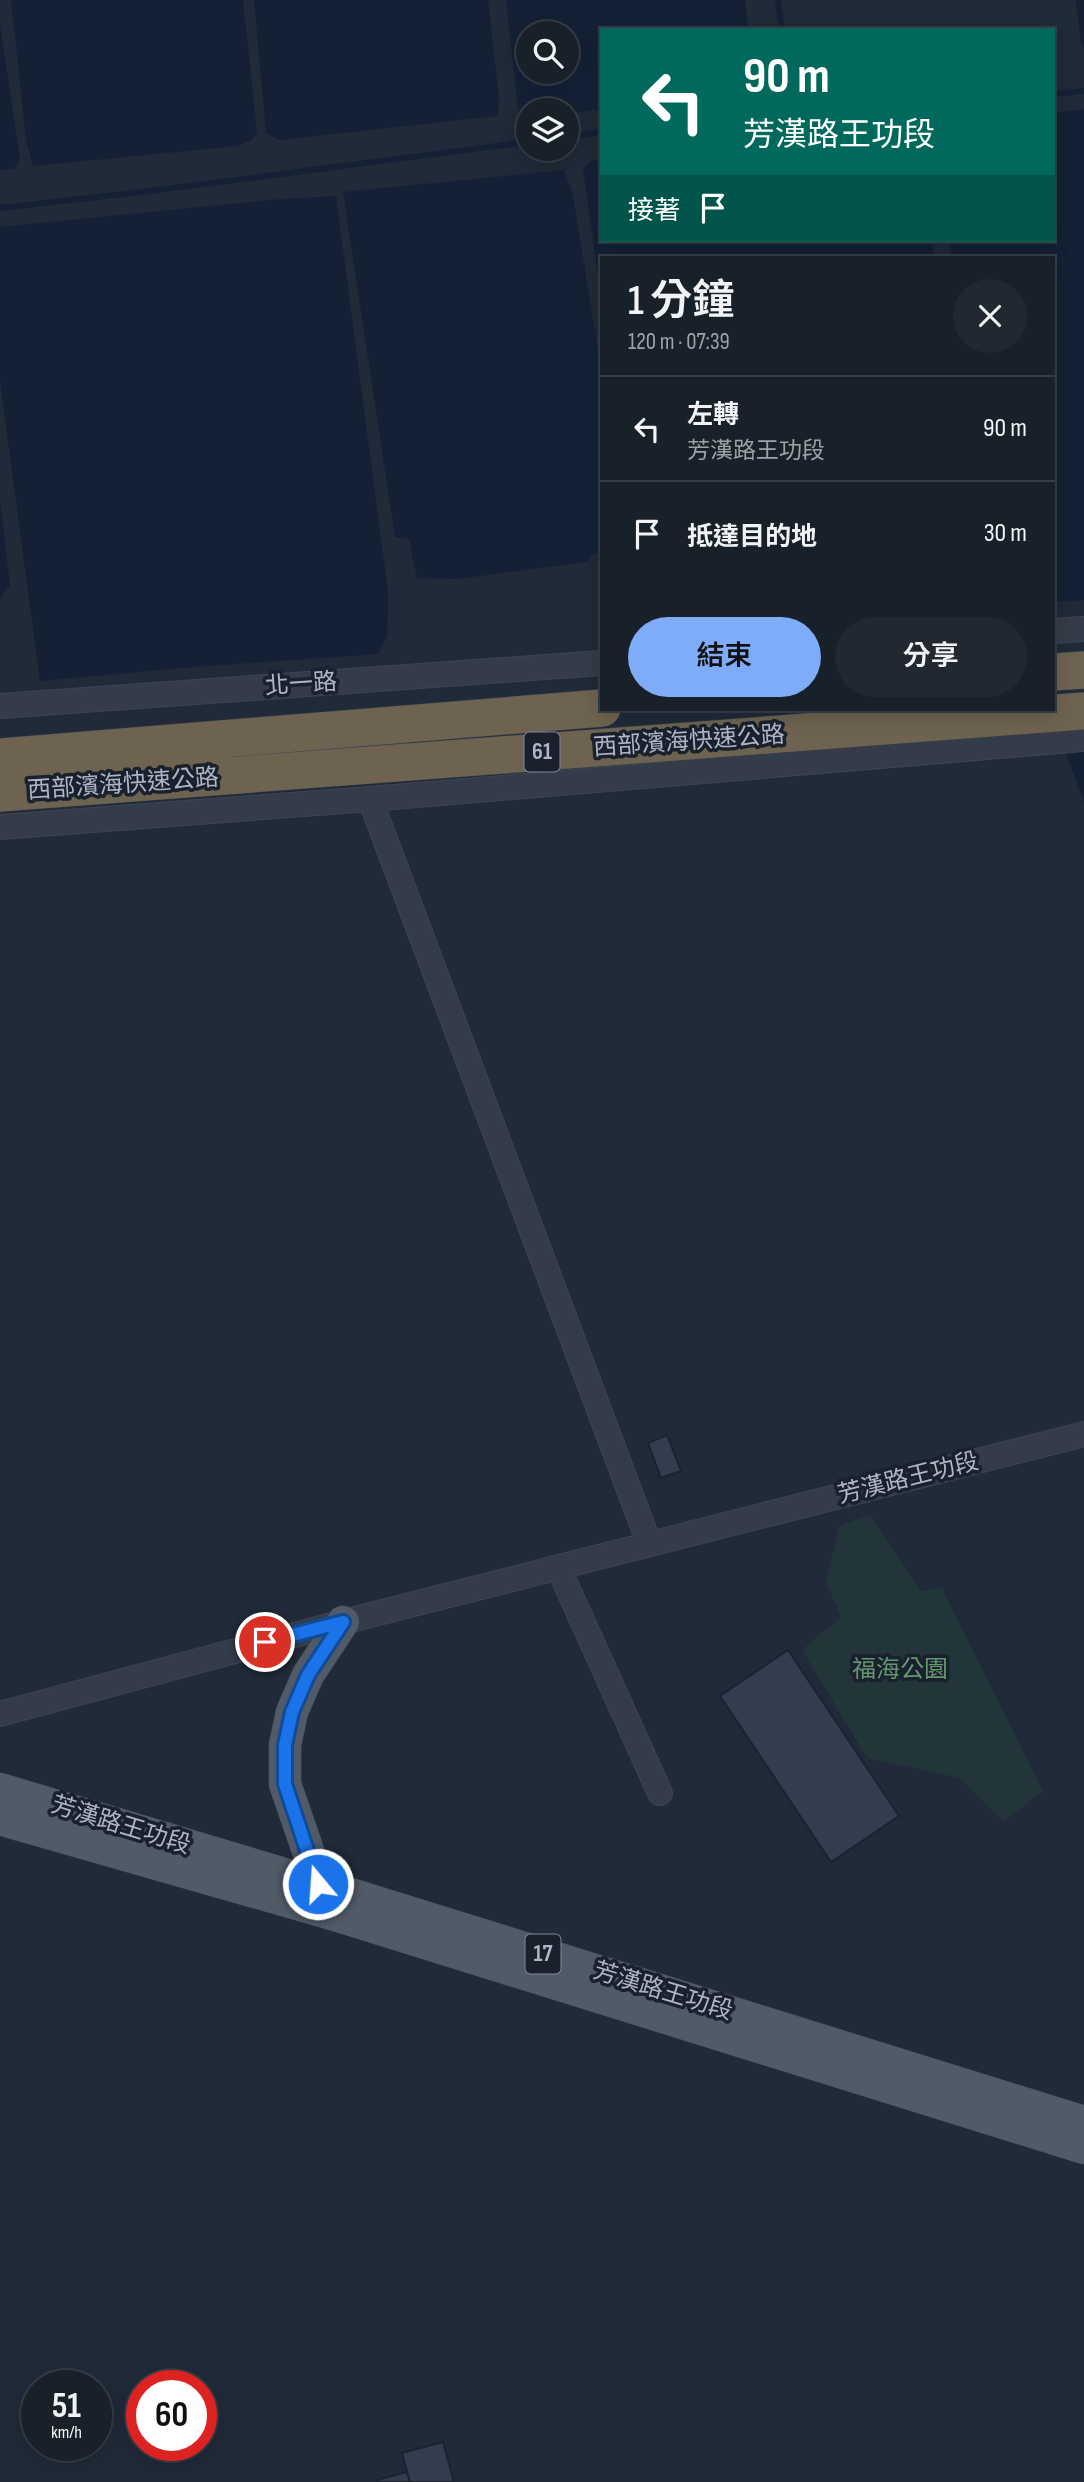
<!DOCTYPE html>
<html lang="zh-TW">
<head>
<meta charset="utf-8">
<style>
	body { margin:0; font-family:"Sofia Sans Condensed","Noto Sans TC",sans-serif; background:#212832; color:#f1f3f6; height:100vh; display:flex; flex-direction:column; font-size:26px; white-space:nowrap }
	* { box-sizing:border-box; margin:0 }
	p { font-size:23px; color:#9fa3a8 }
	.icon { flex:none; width:38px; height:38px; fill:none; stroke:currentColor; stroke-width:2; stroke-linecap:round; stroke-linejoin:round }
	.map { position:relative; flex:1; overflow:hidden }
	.sheet { position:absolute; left:600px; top:256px; width:455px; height:455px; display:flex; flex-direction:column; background:#18202a; border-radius:0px; box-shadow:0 4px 18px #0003,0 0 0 2px #363e47 }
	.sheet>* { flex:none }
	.banner { position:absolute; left:600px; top:28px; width:455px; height:214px; border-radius:0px; box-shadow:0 4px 18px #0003,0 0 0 2px #363e47; background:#00695c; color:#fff; overflow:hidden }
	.buttons { position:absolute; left:516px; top:21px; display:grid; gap:14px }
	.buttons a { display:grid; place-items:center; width:63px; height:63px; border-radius:50%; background:#18202a; box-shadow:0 4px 18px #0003,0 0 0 2px #363e47; font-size:35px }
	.speed { position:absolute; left:21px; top:2370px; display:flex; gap:14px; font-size:35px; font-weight:700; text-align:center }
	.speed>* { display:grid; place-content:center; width:91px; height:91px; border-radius:50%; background:#18202a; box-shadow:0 4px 18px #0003,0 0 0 2px #363e47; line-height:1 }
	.speed small { font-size:18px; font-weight:400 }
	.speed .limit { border:10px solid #d22; background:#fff; color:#111 }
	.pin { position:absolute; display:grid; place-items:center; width:60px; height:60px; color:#fff; margin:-30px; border:4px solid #fff; border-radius:50%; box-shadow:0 2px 7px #0007 }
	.me { position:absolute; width:77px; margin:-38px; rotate:342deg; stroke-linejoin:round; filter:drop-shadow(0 0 5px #0008) }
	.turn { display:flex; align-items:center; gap:24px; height:147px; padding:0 28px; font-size:32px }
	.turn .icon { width:91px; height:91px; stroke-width:2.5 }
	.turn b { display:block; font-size:49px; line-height:60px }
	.then { display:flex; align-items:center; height:66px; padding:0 28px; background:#0003; gap:14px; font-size:26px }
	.round { display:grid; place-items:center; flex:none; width:74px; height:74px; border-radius:37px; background:#212832 }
	.overview { display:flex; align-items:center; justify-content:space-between; height:119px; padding:0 28px }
	h1 { font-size:42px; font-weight:600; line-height:52px }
	.cta { display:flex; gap:14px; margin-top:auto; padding:14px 28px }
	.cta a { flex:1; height:80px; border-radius:42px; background:#7facf9; color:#111; font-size:28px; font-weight:600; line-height:80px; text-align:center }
	.cta a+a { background:#212832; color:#f1f3f6 }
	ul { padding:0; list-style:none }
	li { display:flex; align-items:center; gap:21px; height:105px; padding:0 28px; border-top:2px solid #363e47 }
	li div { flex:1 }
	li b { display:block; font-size:26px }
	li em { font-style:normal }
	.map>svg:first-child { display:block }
	.green { fill:#223639 }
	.water { fill:#142135; fill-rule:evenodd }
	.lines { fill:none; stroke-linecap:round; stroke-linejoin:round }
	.stream { stroke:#142135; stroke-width:6 }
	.building { fill:#323e4f; stroke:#1b232f; stroke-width:2 }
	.minor-casing { stroke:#3d4552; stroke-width:26 }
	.major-casing { stroke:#3d4552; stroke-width:33 }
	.highway-casing { stroke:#3e4653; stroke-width:38 }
	.minor { stroke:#333c48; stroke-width:24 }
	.major { stroke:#515b68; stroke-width:32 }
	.highway { stroke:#6e6350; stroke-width:37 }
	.route-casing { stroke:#114b97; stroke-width:18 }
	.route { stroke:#1a73e8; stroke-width:12 }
	.labels { text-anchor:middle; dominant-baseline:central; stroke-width:7; stroke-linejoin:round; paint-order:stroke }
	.shield { fill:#19212d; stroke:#818997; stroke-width:2 }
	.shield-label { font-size:23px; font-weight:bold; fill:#aeb6c5 }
	.street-label { font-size:24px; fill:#aeb6c5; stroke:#19212d }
	.park-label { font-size:24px; fill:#659671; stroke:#19212d }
</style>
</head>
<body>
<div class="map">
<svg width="1084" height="2482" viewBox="0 0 1084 2482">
	<rect width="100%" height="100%" fill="#202a38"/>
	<path class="green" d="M 870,1514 L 921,1591 L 942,1588 L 1043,1791 L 1003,1822 L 960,1778 L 867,1758 L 802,1650 L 841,1617 L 826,1582 L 839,1526 Z"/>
	<path class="water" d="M 11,0 L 243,0 L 257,132 L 252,140 L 238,146 L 33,166 L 26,139 Z
		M 254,0 L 488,0 L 499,99 L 498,116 L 279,140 L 266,133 Z
		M 506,0 L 745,0 L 748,30 L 602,30 L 602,109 L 567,113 L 567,110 L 528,110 L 528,117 L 519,118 ZM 528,33 L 567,33 L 567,72 L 528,72 Z
		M 1076,0 L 1084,0 L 1084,49 L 1081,44 Z
		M 0,24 L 20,159 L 15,169 L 0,170 Z
		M 1084,109 L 1084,600 L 1054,602 L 1054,257 L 952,257 L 950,240 L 1054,240 L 1054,113 Z
		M 602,160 L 602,240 L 932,240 L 934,257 L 602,257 L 602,304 L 583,168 L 592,161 Z
		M 564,170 L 573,195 L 602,376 L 602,552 L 594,553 L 586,562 L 457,579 L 417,578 L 409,539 L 395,537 L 343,192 Z
		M 336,196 L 388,592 L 387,636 L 378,654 L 194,667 L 40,681 L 0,381 L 0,227 L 281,199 Z
		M 0,500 L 10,585 L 0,598 Z
		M 1084,742 L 1084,802 L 1065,751 Z"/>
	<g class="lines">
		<path class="stream" d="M 778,0 L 782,30
			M 1054,94 L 1084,91
			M 567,137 L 602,132
			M 0,208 L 150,191 L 528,142"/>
	</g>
	<path class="building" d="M 667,1435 L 681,1471 L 661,1478 L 648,1443 Z
		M 788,1650 L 899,1816 L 831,1862 L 720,1696 Z
		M 443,2442 L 454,2482 L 410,2482 L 402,2453 Z
		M 407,2472 L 410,2482 L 378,2482 L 377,2480 Z"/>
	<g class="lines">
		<defs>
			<path id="minor" d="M 1054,631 L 1084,629
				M 0,706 L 602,663
				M 370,799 L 649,1543
				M 0,827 L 370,799 L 1084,739
				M 558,1567 L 660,1793
				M 0,1714 L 343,1622 L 1084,1434"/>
			<path id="major" d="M 0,1789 L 341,1891 L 1084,2122
				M 0,1819 L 332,1914 L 1084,2148
				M 324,1897 L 285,1784 L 285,1745 L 292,1712 L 308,1675 L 343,1622"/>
			<path id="highway" d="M 1054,672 L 1084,670
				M 0,757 L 602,708
				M 0,793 L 1084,711"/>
		</defs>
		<use href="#minor" class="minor-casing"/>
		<use href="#major" class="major-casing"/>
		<use href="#highway" class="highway-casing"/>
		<use href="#minor" class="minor"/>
		<use href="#major" class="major"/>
		<use href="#highway" class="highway"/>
	</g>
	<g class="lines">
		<defs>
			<path id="route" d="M 265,1642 L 343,1622 L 308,1675 L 292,1712 L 285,1745 L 285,1784 L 318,1884"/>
		</defs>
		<use href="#route" class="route-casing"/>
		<use href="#route" class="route"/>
	</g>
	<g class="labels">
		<g class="shield">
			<rect x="524.5" y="732.5" width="35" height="39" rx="5"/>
			<rect x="525.5" y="1934.5" width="35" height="39" rx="5"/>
		</g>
		<g class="shield-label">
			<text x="542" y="752">61</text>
			<text x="543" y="1954">17</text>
		</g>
		<g class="street-label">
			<text transform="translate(301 684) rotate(-4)">北一路</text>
			<text transform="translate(689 741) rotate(-4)">西部濱海快速公路</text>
			<text transform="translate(123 784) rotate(-4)">西部濱海快速公路</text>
			<text transform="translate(908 1478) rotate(-14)">芳漢路王功段</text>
			<text transform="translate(121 1825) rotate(17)">芳漢路王功段</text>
			<text transform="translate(663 1991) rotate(17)">芳漢路王功段</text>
		</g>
		<g class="park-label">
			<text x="900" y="1669">福海公園</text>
		</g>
	</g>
</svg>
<div class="buttons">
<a><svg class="icon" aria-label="search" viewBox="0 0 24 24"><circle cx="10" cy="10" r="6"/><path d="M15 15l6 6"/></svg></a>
<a><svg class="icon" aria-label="layers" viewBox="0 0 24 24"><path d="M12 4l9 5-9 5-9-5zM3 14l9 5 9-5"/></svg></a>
</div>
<div class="speed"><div>51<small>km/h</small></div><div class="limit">60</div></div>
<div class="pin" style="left:265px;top:1642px;background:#d93025"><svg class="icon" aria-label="arrive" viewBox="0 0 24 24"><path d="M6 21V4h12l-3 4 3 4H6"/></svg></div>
<svg class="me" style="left:318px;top:1884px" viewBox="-20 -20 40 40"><circle r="17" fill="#1a73e8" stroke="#fff" stroke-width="3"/><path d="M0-11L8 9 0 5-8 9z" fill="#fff"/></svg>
<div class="banner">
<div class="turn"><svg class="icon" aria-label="left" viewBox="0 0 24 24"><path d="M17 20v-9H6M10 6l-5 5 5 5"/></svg><div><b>90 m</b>芳漢路王功段</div></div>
<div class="then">接著<svg class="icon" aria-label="arrive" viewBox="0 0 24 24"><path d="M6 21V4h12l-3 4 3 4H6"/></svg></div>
</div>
<section class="sheet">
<div class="overview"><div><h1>1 分鐘</h1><p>120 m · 07:39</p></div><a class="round"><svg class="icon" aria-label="close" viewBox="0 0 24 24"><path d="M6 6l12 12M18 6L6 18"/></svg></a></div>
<ul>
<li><svg class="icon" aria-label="left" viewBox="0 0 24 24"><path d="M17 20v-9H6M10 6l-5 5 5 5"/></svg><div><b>左轉</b><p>芳漢路王功段</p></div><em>90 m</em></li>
<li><svg class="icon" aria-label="arrive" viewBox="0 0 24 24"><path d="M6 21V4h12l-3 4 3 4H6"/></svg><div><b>抵達目的地</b></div><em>30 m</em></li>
</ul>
<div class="cta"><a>結束</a><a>分享</a></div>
</section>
</div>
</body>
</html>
